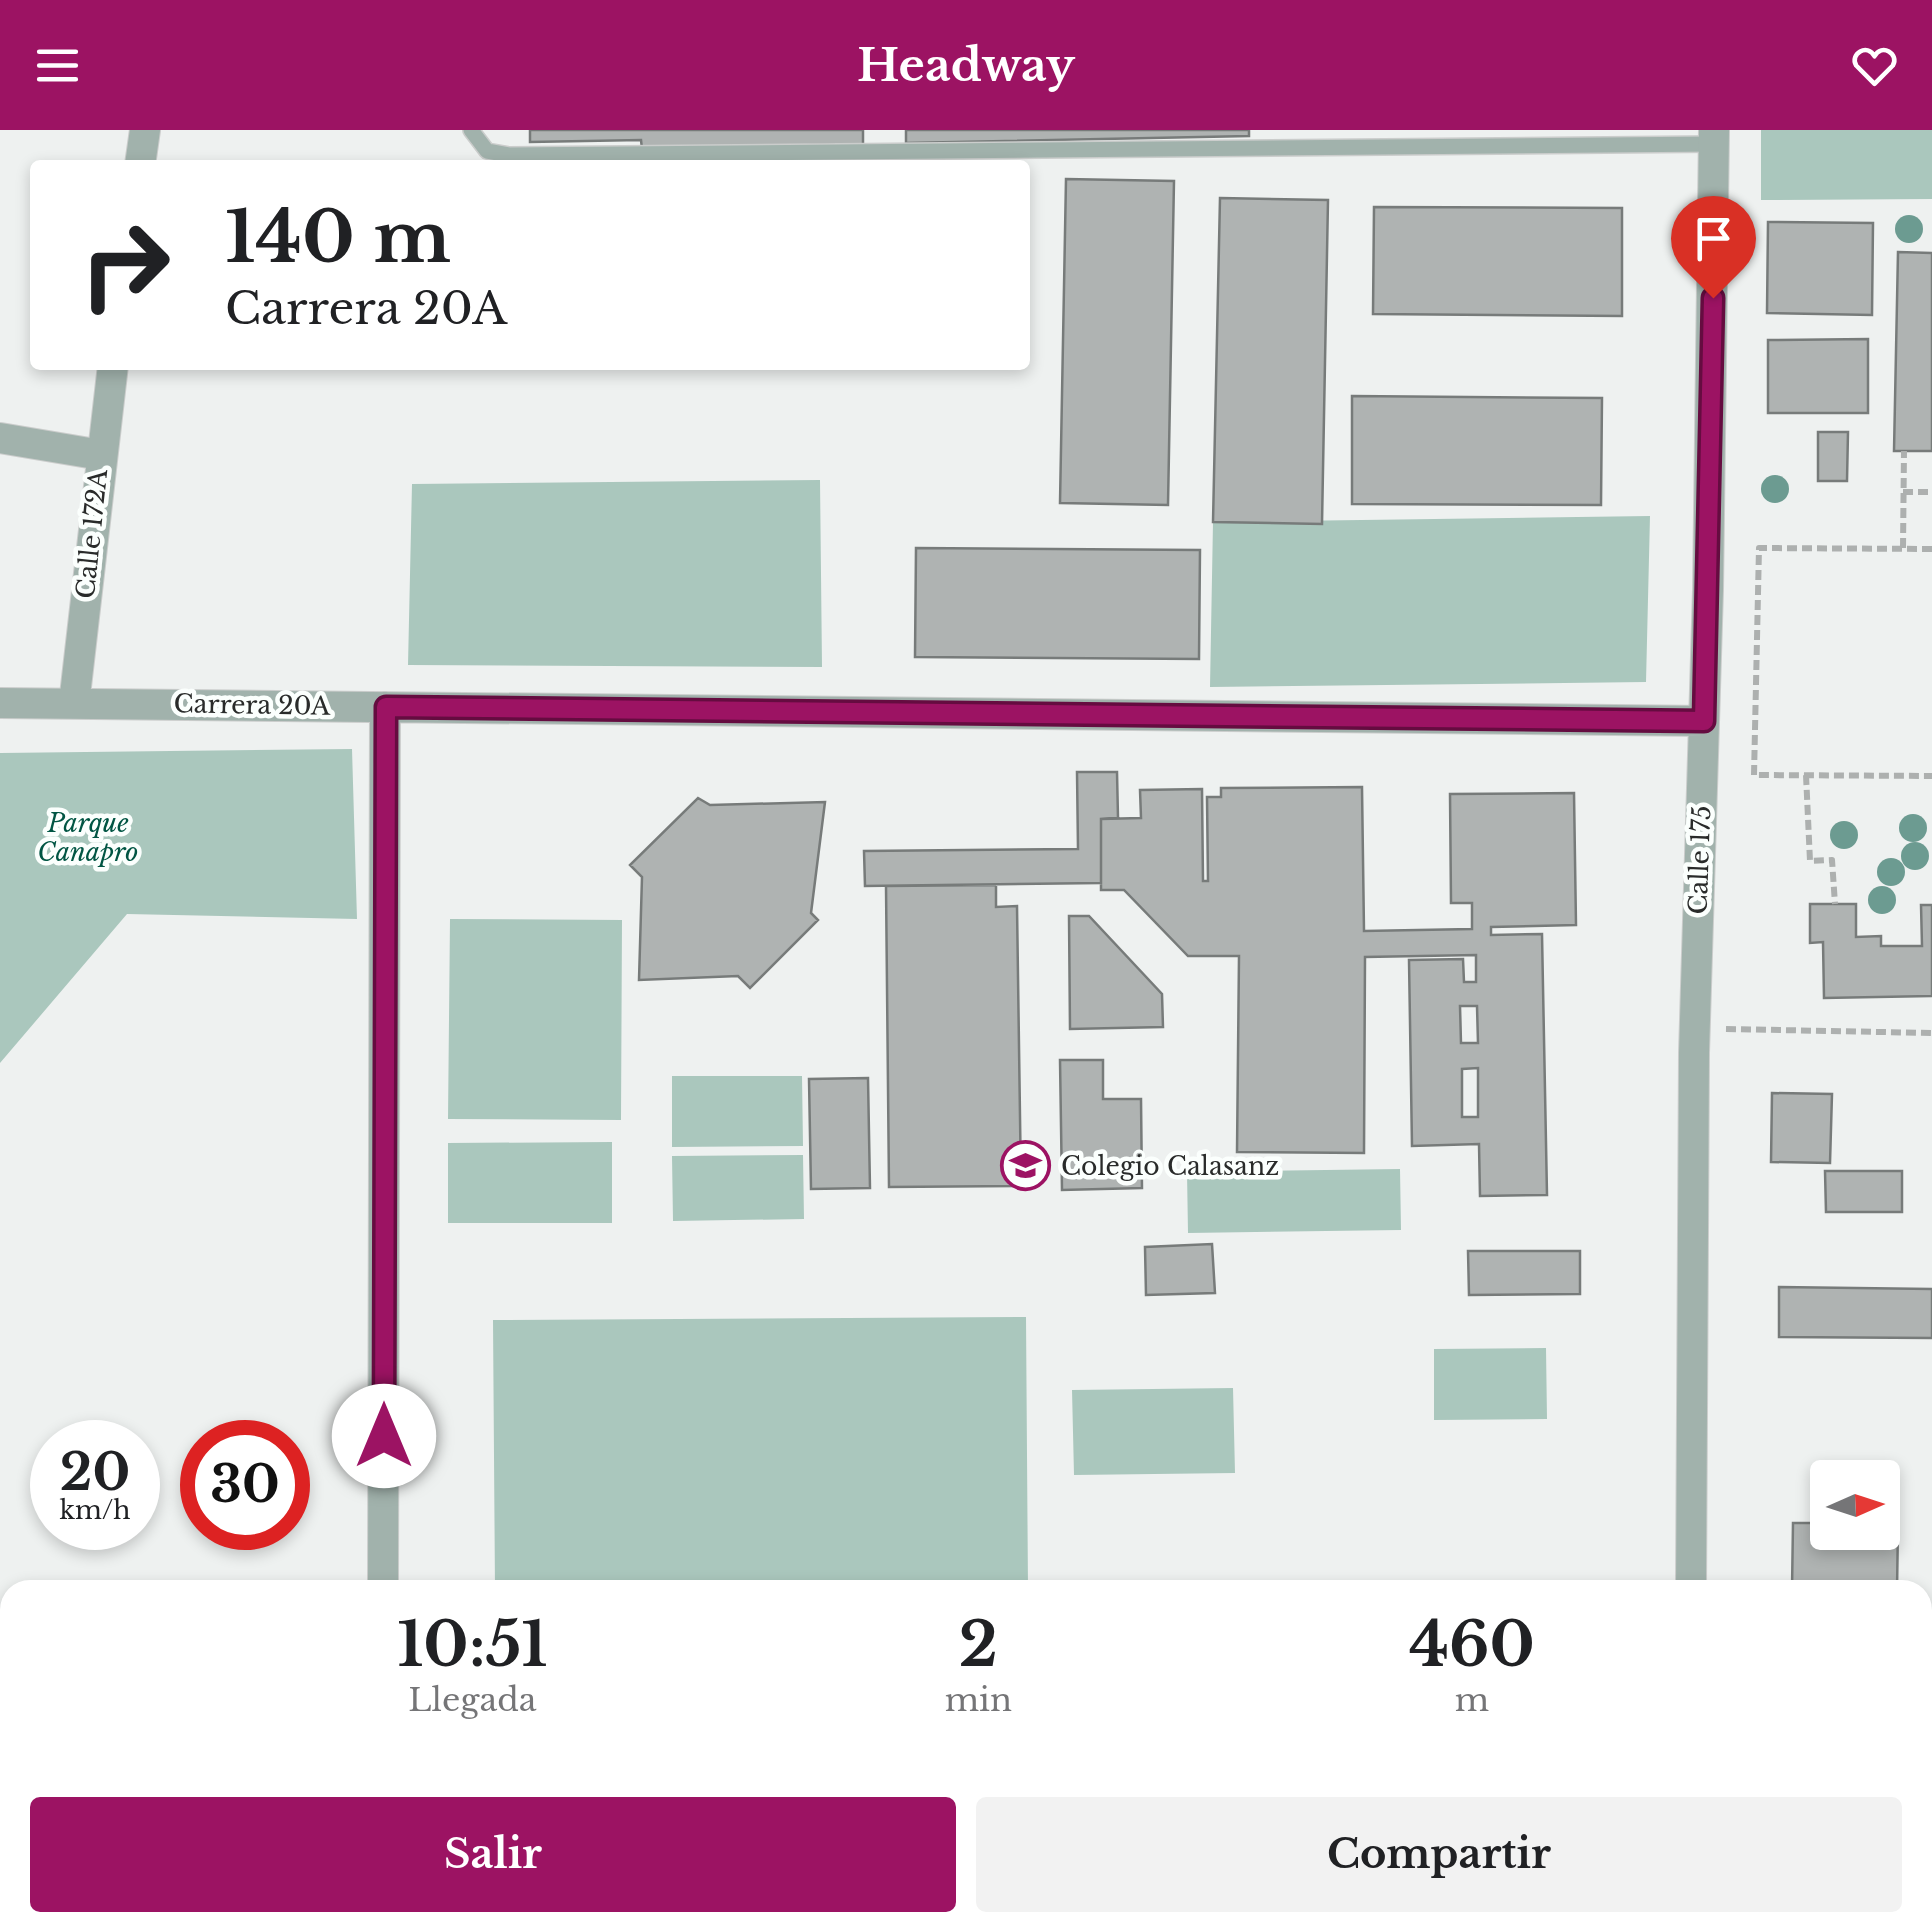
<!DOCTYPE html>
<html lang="es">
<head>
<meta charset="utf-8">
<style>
	body { margin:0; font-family:"Libre Baskerville",serif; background:#f2f2f2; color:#202124; height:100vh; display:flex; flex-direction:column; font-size:38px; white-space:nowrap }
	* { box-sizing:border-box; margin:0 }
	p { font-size:32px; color:#757577 }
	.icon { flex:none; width:55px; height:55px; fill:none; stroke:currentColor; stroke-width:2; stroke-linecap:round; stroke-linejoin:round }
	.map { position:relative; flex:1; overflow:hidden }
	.details { position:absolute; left:0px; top:1450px; width:1932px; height:352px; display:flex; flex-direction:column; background:#fff; border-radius:30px 30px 0 0; box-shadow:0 5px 15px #0003 }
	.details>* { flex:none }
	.hud { position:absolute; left:30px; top:30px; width:1000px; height:210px; border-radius:10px; box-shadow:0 5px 15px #0003; background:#fff; color:#202124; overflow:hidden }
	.needle { width:65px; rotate:87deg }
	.controls { position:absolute; left:1810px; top:1330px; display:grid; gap:20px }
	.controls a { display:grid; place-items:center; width:90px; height:90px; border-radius:10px; background:#fff; box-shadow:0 5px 15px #0003; font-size:50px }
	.speed { position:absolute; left:30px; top:1290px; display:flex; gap:20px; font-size:50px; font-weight:700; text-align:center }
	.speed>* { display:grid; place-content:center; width:130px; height:130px; border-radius:50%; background:#fff; box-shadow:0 5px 15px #0003; line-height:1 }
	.speed small { font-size:25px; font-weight:400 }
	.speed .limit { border:15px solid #d22; background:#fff; color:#111 }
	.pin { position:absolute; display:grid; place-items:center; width:85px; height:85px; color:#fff; margin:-102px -42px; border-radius:50% 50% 50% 0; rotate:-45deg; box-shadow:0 0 10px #0007 }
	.pin .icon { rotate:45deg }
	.me { position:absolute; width:110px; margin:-55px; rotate:0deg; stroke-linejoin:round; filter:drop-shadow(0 0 8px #0008) }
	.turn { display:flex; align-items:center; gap:35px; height:210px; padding:0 30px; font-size:45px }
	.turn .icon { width:130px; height:130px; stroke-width:2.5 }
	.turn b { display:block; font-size:70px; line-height:85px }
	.eta { display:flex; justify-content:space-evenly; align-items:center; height:170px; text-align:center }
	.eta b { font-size:60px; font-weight:800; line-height:70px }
	.button { display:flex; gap:20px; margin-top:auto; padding:20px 30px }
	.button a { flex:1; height:115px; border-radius:10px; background:#9c1363; color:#fff; font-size:40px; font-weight:800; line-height:115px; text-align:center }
	.button a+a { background:#f2f2f2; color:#202124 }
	header { display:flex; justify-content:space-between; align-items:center; height:130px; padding:0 30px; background:#9c1363; color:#fff; font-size:45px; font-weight:800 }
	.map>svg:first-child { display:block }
	.green { fill:#aac7bd }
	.building { fill:#afb3b2; stroke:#777b7a; stroke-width:2.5; fill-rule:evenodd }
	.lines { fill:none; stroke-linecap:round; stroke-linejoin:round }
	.service-casing { stroke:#cbcdcc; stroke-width:18 }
	.minor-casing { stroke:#cbcdcc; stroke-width:32 }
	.path { stroke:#adb0af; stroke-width:6; stroke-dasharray:10 5; stroke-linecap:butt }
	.service { stroke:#a1b2ac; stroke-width:15 }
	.minor { stroke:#a1b2ac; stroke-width:30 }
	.tree { fill:#6c9b91 }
	.route-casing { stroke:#650c40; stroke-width:25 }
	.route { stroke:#9c1363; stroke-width:18 }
	.labels { text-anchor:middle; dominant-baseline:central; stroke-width:9; stroke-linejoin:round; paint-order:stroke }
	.street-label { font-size:25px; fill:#292b2a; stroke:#fbfffd }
	.park-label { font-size:25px; font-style:italic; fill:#015543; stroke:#fbfffd }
	.poi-label { font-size:25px; fill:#292b2a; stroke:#fbfffd; text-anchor:start }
</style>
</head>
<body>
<header><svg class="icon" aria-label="menu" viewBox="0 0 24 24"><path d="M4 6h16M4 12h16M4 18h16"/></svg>Headway<svg class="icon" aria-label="heart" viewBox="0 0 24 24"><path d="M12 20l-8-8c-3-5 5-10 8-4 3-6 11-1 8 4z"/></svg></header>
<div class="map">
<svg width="1932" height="1802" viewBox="0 0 1932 1802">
	<rect width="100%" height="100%" fill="#eef1f0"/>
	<path class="green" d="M 1761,0 L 1932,0 L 1932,69 L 1761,70 Z
		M 820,350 L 822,537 L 408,535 L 412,354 Z
		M 1650,386 L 1646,552 L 1210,557 L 1213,392 Z
		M 352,619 L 357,789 L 127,784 L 0,933 L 0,623 Z
		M 450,789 L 622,790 L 621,990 L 448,989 Z
		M 672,946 L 802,946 L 803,1016 L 672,1017 Z
		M 612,1012 L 612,1093 L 448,1093 L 448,1013 Z
		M 803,1025 L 804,1089 L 673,1091 L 672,1026 Z
		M 1400,1039 L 1401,1100 L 1188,1103 L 1187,1042 Z
		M 1026,1187 L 1028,1460 L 495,1460 L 493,1190 Z
		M 1546,1218 L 1547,1289 L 1434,1290 L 1434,1219 Z
		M 1233,1258 L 1235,1343 L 1074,1345 L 1072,1260 Z
		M 0,1659 L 10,1659 L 10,1728 L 0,1728 Z
		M 1923,1659 L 1932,1659 L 1932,1802 L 1717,1802 L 1717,1792 L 1922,1792 Z
		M 737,1793 L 1118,1792 L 1118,1802 L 737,1802 Z"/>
	<path class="building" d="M 530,0 L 863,0 L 863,14 L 642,19 L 641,10 L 530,12 Z
		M 906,0 L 1249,0 L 1249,6 L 906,13 Z
		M 1066,49 L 1174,51 L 1168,375 L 1060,373 Z
		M 1220,68 L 1328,70 L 1322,394 L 1213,392 Z
		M 1374,77 L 1622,78 L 1622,186 L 1373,184 Z
		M 1768,92 L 1873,93 L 1872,185 L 1767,183 Z
		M 1898,122 L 1932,123 L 1932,321 L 1894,321 Z
		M 1868,209 L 1868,283 L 1768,283 L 1768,210 Z
		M 1352,266 L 1602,268 L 1601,375 L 1352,374 Z
		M 1818,302 L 1848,302 L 1847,351 L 1818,351 Z
		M 916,418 L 1200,420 L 1199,529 L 915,527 Z
		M 1077,642 L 1117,642 L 1118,688 L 1101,689 L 1101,753 L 865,756 L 864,721 L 1078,719 Z
		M 1362,657 L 1364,801 L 1472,799 L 1472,773 L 1451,773 L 1450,664 L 1574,663 L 1576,795 L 1491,797 L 1491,805 L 1542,804 L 1547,1065 L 1480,1066 L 1479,1014 L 1412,1016 L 1409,830 L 1463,829 L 1464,852 L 1476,852 L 1476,825 L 1365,827 L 1364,1023 L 1237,1022 L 1239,826 L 1188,826 L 1124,760 L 1101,760 L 1101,689 L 1141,688 L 1140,660 L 1202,659 L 1203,751 L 1208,751 L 1207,667 L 1221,667 L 1221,658 ZM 1460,876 L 1477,876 L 1478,913 L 1461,913 ZM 1478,938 L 1478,987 L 1462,987 L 1462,939 Z
		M 698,668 L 710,675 L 825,672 L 811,783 L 818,790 L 750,858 L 738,846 L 639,850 L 642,747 L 630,735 Z
		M 996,755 L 996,777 L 1017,776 L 1021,1056 L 889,1057 L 886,756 Z
		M 1810,774 L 1856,774 L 1856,807 L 1881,806 L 1881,816 L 1922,816 L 1921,775 L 1932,775 L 1932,866 L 1824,868 L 1823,812 L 1810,813 Z
		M 1069,786 L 1089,786 L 1162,864 L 1163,897 L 1070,899 Z
		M 1060,930 L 1103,930 L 1103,969 L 1141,969 L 1142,1058 L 1062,1060 Z
		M 868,948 L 870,1058 L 811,1059 L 809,949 Z
		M 1772,963 L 1832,964 L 1830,1033 L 1771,1032 Z
		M 1825,1041 L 1902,1041 L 1902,1082 L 1826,1082 Z
		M 1212,1114 L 1215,1163 L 1146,1165 L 1145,1117 Z
		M 1468,1121 L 1580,1121 L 1580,1164 L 1469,1165 Z
		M 1779,1157 L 1932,1159 L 1932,1208 L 1779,1207 Z
		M 1793,1393 L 1828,1393 L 1828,1402 L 1882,1402 L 1882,1395 L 1898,1395 L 1897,1460 L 1792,1460 Z
		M 0,1497 L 10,1497 L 10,1576 L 0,1576 Z
		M 1324,1792 L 1337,1792 L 1459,1801 L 1324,1802 Z"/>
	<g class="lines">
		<defs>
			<path id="service" d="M 471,0 L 487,21 L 509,25 L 1714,14"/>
			<path id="minor" d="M 140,35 L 145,0
				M 0,308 L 101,325
				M 0,573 L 1704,591
				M 74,574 L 113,235
				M 383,1460 L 385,577
				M 1691,1460 L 1694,923 L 1708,460 L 1714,0
				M 385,1802 L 385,1792
				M 1687,1802 L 1687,1792"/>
		</defs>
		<use href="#service" class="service-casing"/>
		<use href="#minor" class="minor-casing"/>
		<path class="path" d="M 1903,362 L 1932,362
			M 1903,418 L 1904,321
			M 1932,419 L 1759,418 L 1754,645 L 1932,646
			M 1806,645 L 1810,731 L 1832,730 L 1835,774
			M 1726,899 L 1932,903
			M 1922,1699 L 1932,1701
			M 847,1792 L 858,1802
			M 1005,1792 L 1014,1802
			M 799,1802 L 800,1792
			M 947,1802 L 948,1792
			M 1036,1802 L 1044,1792
			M 1753,1802 L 1755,1792"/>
		<use href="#service" class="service"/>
		<use href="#minor" class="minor"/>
	</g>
	<g class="tree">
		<circle cx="1909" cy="99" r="14"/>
		<circle cx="1775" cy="359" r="14"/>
		<circle cx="1913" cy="698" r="14"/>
		<circle cx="1844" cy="705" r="14"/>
		<circle cx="1915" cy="726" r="14"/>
		<circle cx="1891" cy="742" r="14"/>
		<circle cx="1882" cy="770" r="14"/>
	</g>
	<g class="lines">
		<defs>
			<path id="route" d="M 384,1306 L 386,577 L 1704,591 L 1713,168"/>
		</defs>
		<use href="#route" class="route-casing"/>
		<use href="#route" class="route"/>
	</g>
	<defs>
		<symbol id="school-ring" viewBox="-11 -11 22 22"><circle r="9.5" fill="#fbfffd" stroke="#9c1363" stroke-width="1.5"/><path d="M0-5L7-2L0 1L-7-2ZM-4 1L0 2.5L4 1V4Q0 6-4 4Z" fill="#9c1363"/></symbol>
	</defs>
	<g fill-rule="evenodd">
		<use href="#school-ring" x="998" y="1008" width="55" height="55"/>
	</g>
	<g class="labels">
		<g class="street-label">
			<text transform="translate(92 404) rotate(-84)">Calle 172A</text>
			<text transform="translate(252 575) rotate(1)">Carrera 20A</text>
			<text transform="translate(1700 730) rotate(-88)">Calle 175</text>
		</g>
		<g class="park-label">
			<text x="88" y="693">Parque<tspan x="88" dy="29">Canapro</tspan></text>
		</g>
		<g class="poi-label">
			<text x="1061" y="1036">Colegio Calasanz</text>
		</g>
	</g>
</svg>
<div class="controls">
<a><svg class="needle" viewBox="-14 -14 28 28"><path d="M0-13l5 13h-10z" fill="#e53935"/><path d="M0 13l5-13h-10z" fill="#757577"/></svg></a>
</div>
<div class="speed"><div>20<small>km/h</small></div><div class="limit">30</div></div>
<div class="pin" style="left:1713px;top:168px;background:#d93025"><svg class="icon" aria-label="arrive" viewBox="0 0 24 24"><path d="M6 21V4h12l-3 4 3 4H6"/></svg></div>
<svg class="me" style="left:384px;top:1306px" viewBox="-20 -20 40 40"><circle r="19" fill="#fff"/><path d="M0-13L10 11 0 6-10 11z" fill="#9c1363"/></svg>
<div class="hud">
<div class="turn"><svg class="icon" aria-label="right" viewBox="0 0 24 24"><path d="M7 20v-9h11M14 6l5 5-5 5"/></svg><div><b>140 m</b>Carrera 20A</div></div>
</div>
<section class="details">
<div class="eta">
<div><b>10:51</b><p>Llegada</p></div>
<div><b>2</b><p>min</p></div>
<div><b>460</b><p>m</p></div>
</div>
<div class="button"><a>Salir</a><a>Compartir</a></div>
</section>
</div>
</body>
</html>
